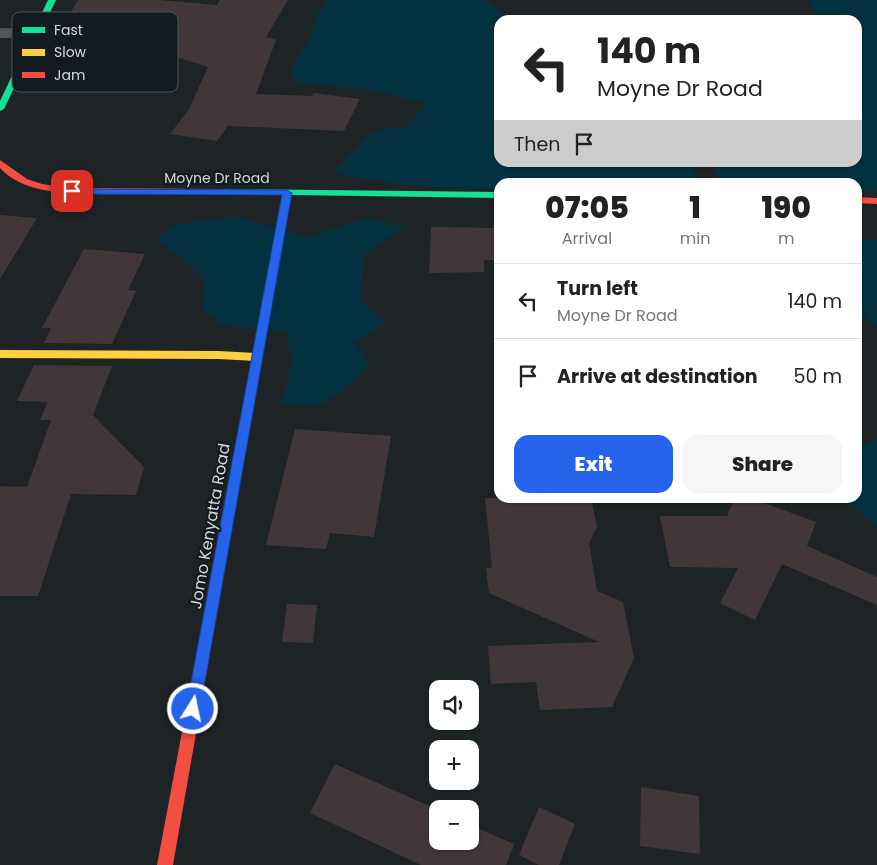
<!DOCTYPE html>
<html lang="en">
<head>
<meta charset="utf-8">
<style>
	body { margin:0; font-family:Poppins,sans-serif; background:#f6f6f6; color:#222; height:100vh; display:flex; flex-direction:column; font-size:19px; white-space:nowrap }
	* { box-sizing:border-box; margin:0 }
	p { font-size:16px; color:#767676 }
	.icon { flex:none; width:28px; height:28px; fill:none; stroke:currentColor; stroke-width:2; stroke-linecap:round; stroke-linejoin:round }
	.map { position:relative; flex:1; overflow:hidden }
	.details { position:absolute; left:494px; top:178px; width:368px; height:325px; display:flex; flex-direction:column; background:#fff; border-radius:15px; box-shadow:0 1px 4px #0004 }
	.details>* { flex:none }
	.banner { position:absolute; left:494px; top:15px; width:368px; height:152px; border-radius:15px; box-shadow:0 1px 4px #0004; background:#fff; color:#222; overflow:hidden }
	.fabs { position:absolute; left:429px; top:680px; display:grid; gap:10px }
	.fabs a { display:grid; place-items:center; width:50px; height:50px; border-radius:10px; background:#fff; box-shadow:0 1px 4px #0004; font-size:25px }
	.pin { position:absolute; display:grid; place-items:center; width:42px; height:42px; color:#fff; margin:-21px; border-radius:10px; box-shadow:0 2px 8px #0006 }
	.me { position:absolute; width:55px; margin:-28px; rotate:10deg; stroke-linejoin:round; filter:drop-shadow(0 0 4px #0008) }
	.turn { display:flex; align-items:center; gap:18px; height:105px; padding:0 20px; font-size:22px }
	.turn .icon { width:65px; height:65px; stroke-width:2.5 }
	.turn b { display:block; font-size:35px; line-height:42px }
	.then { display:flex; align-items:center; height:48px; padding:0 20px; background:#0003; gap:10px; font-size:19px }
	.eta { display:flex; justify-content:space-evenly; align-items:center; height:85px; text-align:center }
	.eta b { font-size:30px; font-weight:800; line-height:35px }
	.primary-button { display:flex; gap:10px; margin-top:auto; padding:10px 20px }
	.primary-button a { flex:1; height:58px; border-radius:15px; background:#2563eb; color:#fff; font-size:20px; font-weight:800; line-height:58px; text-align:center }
	.primary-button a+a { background:#f6f6f6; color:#222 }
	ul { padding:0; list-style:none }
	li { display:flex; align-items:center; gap:15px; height:75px; padding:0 20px; border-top:1px solid #e0e0e0 }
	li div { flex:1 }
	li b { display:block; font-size:19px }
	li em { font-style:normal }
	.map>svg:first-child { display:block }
	.green { fill:#043140 }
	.building { fill:#413738 }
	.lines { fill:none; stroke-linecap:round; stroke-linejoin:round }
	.street { fill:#535557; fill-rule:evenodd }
	.fast { fill:#16e098; fill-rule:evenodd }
	.slow { fill:#ffcf43; fill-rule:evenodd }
	.jam { fill:#f24e42; fill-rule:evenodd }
	.route { fill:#2563eb; stroke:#184099 }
	.labels { text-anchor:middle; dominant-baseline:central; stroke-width:4.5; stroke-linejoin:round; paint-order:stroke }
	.far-street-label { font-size:14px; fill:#d4dadc; stroke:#121b1f }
	.street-label { font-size:16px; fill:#d4dadc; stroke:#121b1f }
	.key { fill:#121b1f; stroke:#4c5458; stroke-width:1 }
	.key-label { font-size:14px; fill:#d4dadc }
</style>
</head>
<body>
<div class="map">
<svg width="877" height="865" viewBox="0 0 877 865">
	<rect width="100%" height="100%" fill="#1e2426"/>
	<path class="green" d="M 327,0 L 486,0 L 502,14 L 503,20 L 499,20 L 499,162 L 692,163 L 697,182 L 499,182 L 499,189 C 442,190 387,184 332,173 L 374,131 L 407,126 L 427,103 L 369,90 L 296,82 L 289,71 L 311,36 L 316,15 Z
		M 810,0 L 877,0 L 877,191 L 856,191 L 856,182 L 718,182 L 713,163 L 856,162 L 856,20 L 818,20 Z
		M 237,216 L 306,237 L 368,218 L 406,227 L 364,254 L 360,299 L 385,323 L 354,343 L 370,362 C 355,379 334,405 309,405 C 300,405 290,404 281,403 L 292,362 L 286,332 L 224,326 L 203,310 L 204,279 L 189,264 L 157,240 L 173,225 Z
		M 856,240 L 877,240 L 877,327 L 856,310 Z
		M 877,439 L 877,528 L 845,498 L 856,498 L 856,447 Z"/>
	<path class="building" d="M 78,0 L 160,0 L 217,5 L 220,0 L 288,0 L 266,37 L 276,40 L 256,94 L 312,96 L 314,93 L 360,99 L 344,131 L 228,126 L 217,141 L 170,134 L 189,109 L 208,67 L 161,52 L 159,56 L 94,50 L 82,72 L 36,71 Z
		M 0,215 L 37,218 L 0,279 Z
		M 431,227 L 499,228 L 499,260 L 484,260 L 484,272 L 429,273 Z
		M 84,249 L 145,254 L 128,290 L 136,291 L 112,344 L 44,343 L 51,328 L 42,328 Z
		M 34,365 L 112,366 L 93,415 L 144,467 L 136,495 L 71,494 L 38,596 L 0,596 L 0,486 L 27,487 L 51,420 L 40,420 L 48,402 L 17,401 Z
		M 295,429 L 391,436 L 374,537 L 330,533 L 326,549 L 266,545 Z
		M 485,498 L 591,498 L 597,527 L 589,543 L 597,591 L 623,602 L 634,658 L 612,707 L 540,710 L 536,682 L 491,684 L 488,646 L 599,642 L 489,593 L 486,568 L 492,568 Z
		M 735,498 L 751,498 L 816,522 L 807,546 L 877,577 L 877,605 L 782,564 L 755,620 L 720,603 L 738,568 L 670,567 L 660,516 L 727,516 Z
		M 287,604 L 317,605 L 313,643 L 282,642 Z
		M 335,764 L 438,810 L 438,841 L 470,841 L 470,825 L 514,844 L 506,865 L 421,865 L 310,813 Z
		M 641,787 L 699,796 L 700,854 L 640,846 Z
		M 539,807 L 575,824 L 559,865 L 539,865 L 519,855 Z"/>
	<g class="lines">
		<path class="street" d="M 0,28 L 41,29 L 44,33 L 41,37 L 0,38 Z"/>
		<path class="fast" d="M 48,0 L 56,0 L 4,109 L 0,111 L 0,101 Z
			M 221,189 L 499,192 L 499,198 L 291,195 L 229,545 L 227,549 L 223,550 L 219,549 L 217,545 L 282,195 L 218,194 L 217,192 Z"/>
		<path class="slow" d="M 0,350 L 218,351 L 257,353 L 262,357 L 257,361 L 218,359 L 0,358 Z"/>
		<path class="jam" d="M 0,160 L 27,179 L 42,184 L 72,188 L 221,189 L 225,192 L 221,195 L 72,194 C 47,191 18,188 0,168 Z
			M 856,197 L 877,198 L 877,204 L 856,203 Z
			M 223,540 L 227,541 L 229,545 L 173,865 L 157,865 L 217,545 L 219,541 Z"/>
	</g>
	<path class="route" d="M 69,189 L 287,190 L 292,193 L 200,709 L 198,713 L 193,715 L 188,713 L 186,709 L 282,195 L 72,194 L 69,193 Z"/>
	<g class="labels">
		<g class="far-street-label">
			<text x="217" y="178">Moyne Dr Road</text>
		</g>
		<g class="street-label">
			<text transform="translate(210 526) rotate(-80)">Jomo Kenyatta Road</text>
		</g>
	</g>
	<rect x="12" y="12" width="166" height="80" rx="8" class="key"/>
	<rect x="22" y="27" width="23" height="6" fill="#16e098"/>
	<rect x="22" y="49" width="23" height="7" fill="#ffcf43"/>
	<rect x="22" y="72" width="23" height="6" fill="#f24e42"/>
	<g class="key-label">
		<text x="54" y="35">Fast</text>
		<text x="54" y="57">Slow</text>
		<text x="54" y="80">Jam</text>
	</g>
</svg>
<div class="fabs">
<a><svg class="icon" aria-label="sound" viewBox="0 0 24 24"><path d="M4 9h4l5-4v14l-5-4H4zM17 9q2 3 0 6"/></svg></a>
<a>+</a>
<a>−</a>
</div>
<div class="pin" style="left:72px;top:191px;background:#d93025"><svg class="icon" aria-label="arrive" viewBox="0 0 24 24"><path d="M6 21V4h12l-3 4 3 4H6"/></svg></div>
<svg class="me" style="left:193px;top:709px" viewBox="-20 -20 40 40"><circle r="17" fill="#2563eb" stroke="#fff" stroke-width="3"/><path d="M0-11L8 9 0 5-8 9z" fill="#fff"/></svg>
<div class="banner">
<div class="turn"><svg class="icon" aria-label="left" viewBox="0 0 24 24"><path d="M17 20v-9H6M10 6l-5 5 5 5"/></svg><div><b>140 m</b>Moyne Dr Road</div></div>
<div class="then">Then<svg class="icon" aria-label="arrive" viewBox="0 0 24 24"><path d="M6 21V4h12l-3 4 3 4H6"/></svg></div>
</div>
<section class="details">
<div class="eta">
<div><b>07:05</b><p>Arrival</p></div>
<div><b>1</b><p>min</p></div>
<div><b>190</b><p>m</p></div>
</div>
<ul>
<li><svg class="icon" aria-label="left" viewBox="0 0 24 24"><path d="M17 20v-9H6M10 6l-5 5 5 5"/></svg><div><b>Turn left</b><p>Moyne Dr Road</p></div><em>140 m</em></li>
<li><svg class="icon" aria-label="arrive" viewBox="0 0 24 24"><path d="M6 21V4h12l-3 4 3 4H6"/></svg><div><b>Arrive at destination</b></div><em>50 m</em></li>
</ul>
<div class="primary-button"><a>Exit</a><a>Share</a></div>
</section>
</div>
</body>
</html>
